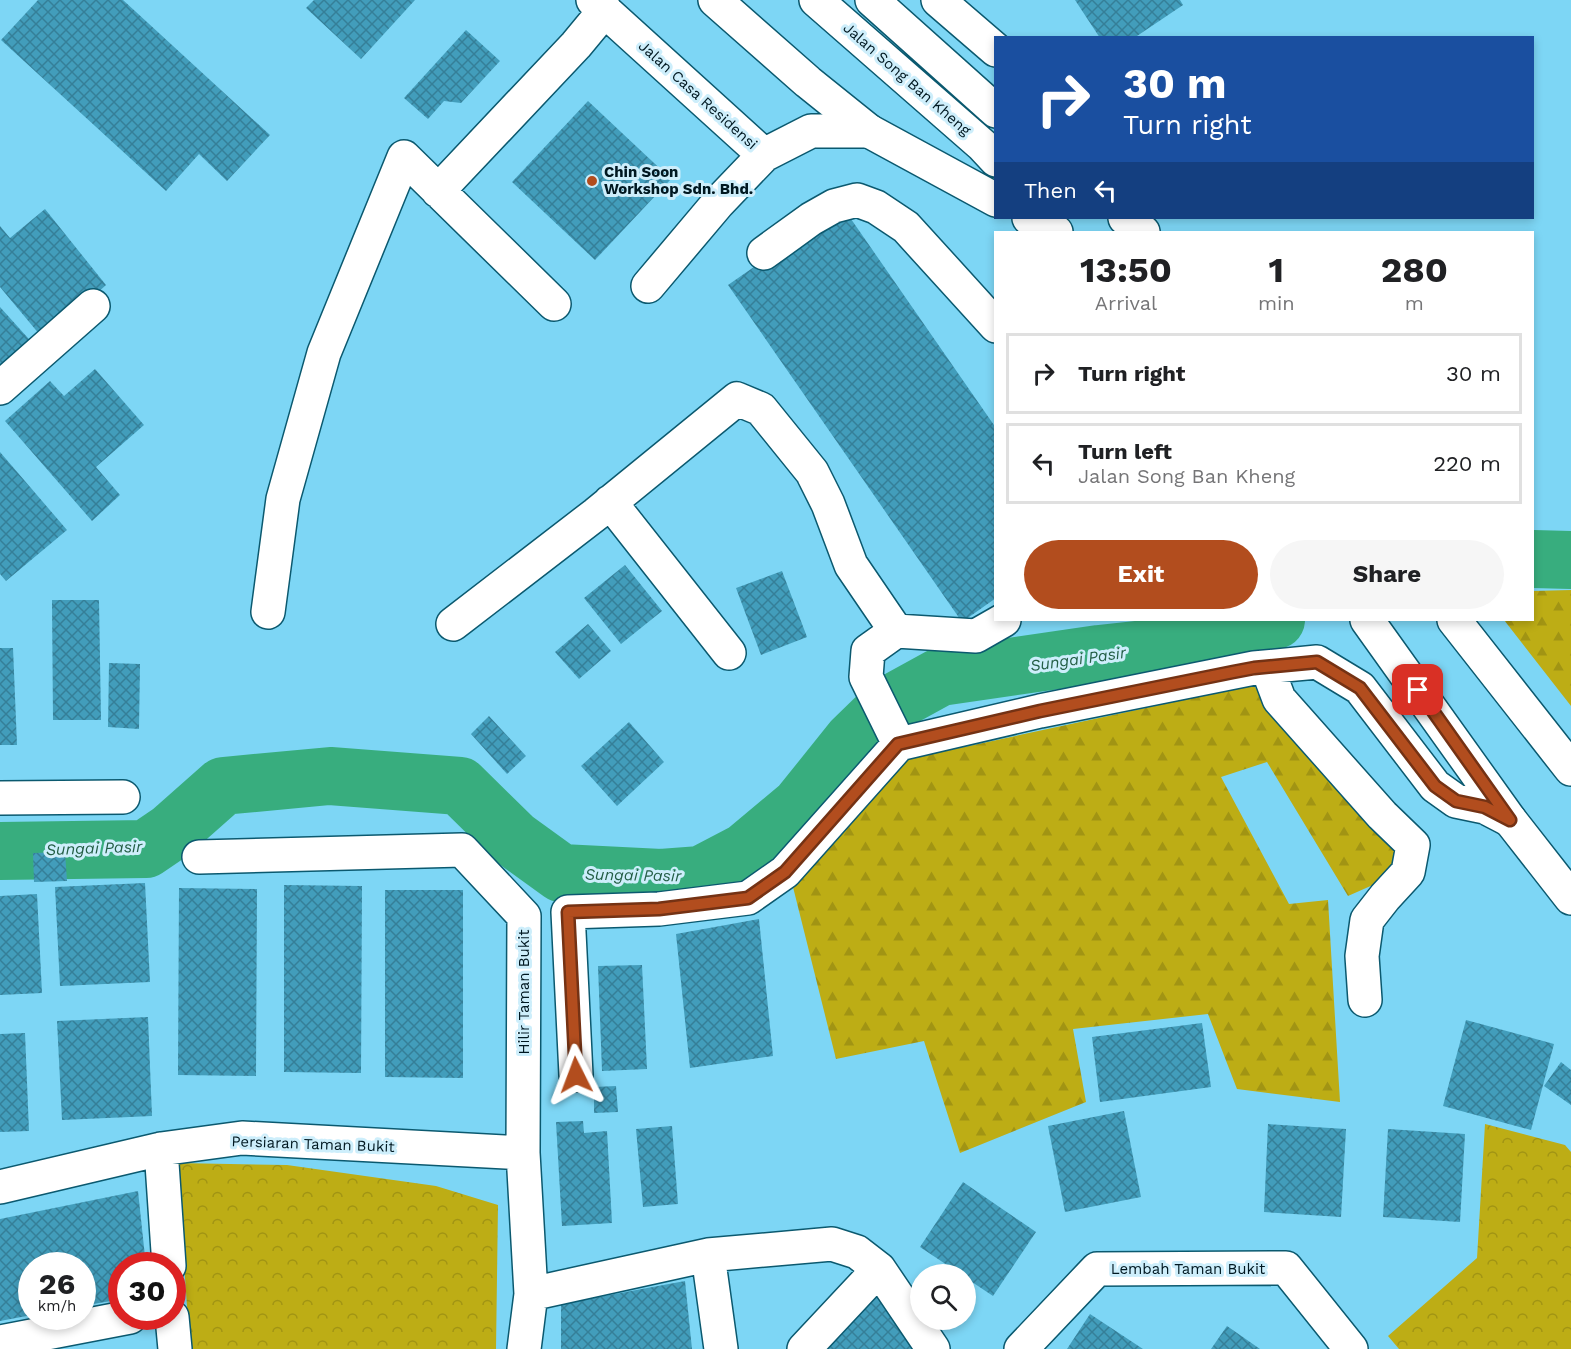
<!DOCTYPE html>
<html lang="en">
<head>
<meta charset="utf-8">
<style>
	body { margin:0; font-family:"Work Sans",sans-serif; background:#f6f6f6; color:#202124; height:100vh; display:flex; flex-direction:column; font-size:22px; white-space:nowrap }
	* { box-sizing:border-box; margin:0 }
	p { font-size:20px; color:#757577 }
	.icon { flex:none; width:33px; height:33px; fill:none; stroke:currentColor; stroke-width:2; stroke-linecap:round; stroke-linejoin:round }
	.map { position:relative; flex:1; overflow:hidden }
	.drawer { position:absolute; left:994px; top:231px; width:540px; height:390px; display:flex; flex-direction:column; background:#fff; border-radius:0px; box-shadow:0 3px 9px #0003 }
	.drawer>* { flex:none }
	.top-card { position:absolute; left:994px; top:36px; width:540px; height:183px; border-radius:0px; box-shadow:0 3px 9px #0003; background:#1a4fa0; color:#fff; overflow:hidden }
	.tools { position:absolute; left:910px; top:1264px; display:grid; gap:12px }
	.tools a { display:grid; place-items:center; width:66px; height:66px; border-radius:50%; background:#fff; box-shadow:0 3px 9px #0003; font-size:30px }
	.speed { position:absolute; left:18px; top:1252px; display:flex; gap:12px; font-size:30px; font-weight:700; text-align:center }
	.speed>* { display:grid; place-content:center; width:78px; height:78px; border-radius:50%; background:#fff; box-shadow:0 3px 9px #0003; line-height:1 }
	.speed small { font-size:15px; font-weight:400 }
	.speed .limit { border:9px solid #d22; background:#fff; color:#111 }
	.pin { position:absolute; display:grid; place-items:center; width:51px; height:51px; color:#fff; margin:-26px; border-radius:12px; box-shadow:0 3px 9px #0006 }
	.me { position:absolute; width:66px; margin:-33px; rotate:357deg; stroke-linejoin:round; filter:drop-shadow(0 0 4px #0008) }
	.turn { display:flex; align-items:center; gap:21px; height:126px; padding:0 30px; font-size:27px }
	.turn .icon { width:78px; height:78px; stroke-width:2.5 }
	.turn b { display:block; font-size:42px; line-height:51px }
	.then { display:flex; align-items:center; height:57px; padding:0 30px; background:#0003; gap:12px; font-size:22px }
	.eta { display:flex; justify-content:space-evenly; align-items:center; height:102px; text-align:center }
	.eta b { font-size:36px; font-weight:700; line-height:42px }
	.cta { display:flex; gap:12px; margin-top:auto; padding:12px 30px }
	.cta a { flex:1; height:69px; border-radius:36px; background:#b24d1e; color:#fff; font-size:24px; font-weight:700; line-height:69px; text-align:center }
	.cta a+a { background:#f6f6f6; color:#202124 }
	ul { padding:0; list-style:none }
	li { display:flex; align-items:center; gap:18px; height:81px; margin:0 12px 9px; padding:0 18px; border:3px solid #e0e0e0; border-radius:0px }
	li div { flex:1 }
	li b { display:block; font-size:22px }
	li em { font-style:normal }
	.map>svg:first-child { display:block }
	.forest { fill:url(#forest-firs) }
	.park { fill:url(#park-crowns) }
	.lines { fill:none; stroke-linecap:round; stroke-linejoin:round }
	.river { stroke:#38ad7e; stroke-width:58 }
	.building { fill:url(#building-cross-hatch) }
	.minor-casing { stroke:#0b596f; stroke-width:36 }
	.major-casing { stroke:#0b596f; stroke-width:36 }
	.minor { stroke:#fff; stroke-width:33 }
	.major { stroke:#fff; stroke-width:33 }
	.route-casing { stroke:#743214; stroke-width:15 }
	.route { stroke:#b24d1e; stroke-width:10 }
	.poi-dot { fill:#b24d1e; stroke:#cdeefb; stroke-width:2 }
	.labels { text-anchor:middle; dominant-baseline:central; stroke-width:6; stroke-linejoin:round; paint-order:stroke }
	.street-label { font-size:15px; fill:#001821; stroke:#cdeefb }
	.poi-label { font-size:15px; font-weight:bold; fill:#001821; stroke:#cdeefb; text-anchor:start }
	.water-label { font-size:16px; font-style:italic; fill:#235e45; stroke:#cdeefb }
</style>
</head>
<body>
<div class="map">
<svg width="1571" height="1349" viewBox="0 0 1571 1349">
	<defs>
		<pattern id="forest-firs" width="22" height="20" patternUnits="userSpaceOnUse" patternTransform="scale(1.5)"><rect width="22" height="20" fill="#bdad15"/><path d="M5 1l3.5 6h-7zM16 11l3.5 6h-7z" fill="#a19413"/></pattern>
		<pattern id="park-crowns" width="20" height="18" patternUnits="userSpaceOnUse" patternTransform="scale(1.5)"><rect width="20" height="18" fill="#bdad15"/><path d="M2 6a3 3 0 1 1 6 0M12 15a3 3 0 1 1 6 0" fill="none" stroke="#a19413"/></pattern>
		<pattern id="building-cross-hatch" width="8" height="8" patternUnits="userSpaceOnUse" patternTransform="scale(1.5)"><rect width="8" height="8" fill="#429dbb"/><path d="M0 0l8 8M0 8l8-8" fill="none" stroke="#357f98"/></pattern>
	</defs>
	<rect width="100%" height="100%" fill="#7dd6f5"/>
	<path class="forest" d="M 1571,590 L 1571,706 L 1504,620 L 1533,620 L 1533,591 Z
		M 1253,685 L 1397,848 L 1391,877 L 1348,896 L 1267,762 L 1221,777 L 1289,904 L 1328,900 L 1340,1102 L 1237,1089 L 1208,1014 L 1073,1029 L 1086,1102 L 960,1153 L 924,1041 L 836,1059 L 793,887 L 908,759 Z"/>
	<path class="park" d="M 1485,1124 L 1565,1145 L 1571,1152 L 1571,1349 L 1399,1349 L 1388,1336 L 1477,1258 Z
		M 177,1163 L 287,1165 L 436,1186 L 498,1205 L 496,1349 L 190,1349 Z"/>
	<g class="lines">
		<path class="river" d="M 1533,559 L 1571,560
			M 0,851 L 146,849 L 171,832 L 223,786 L 330,776 L 460,786 L 514,839 L 561,873 L 661,878 L 701,875 L 745,852 L 800,806 L 853,740 L 889,705 L 940,677 L 1099,654 L 1209,642 L 1276,620"/>
	</g>
	<path class="building" d="M 38,0 L 123,0 L 270,135 L 227,181 L 199,154 L 166,191 L 1,40 Z
		M 314,0 L 415,0 L 361,59 L 306,8 Z
		M 1075,0 L 1180,0 L 1183,5 L 1134,38 L 1100,38 Z
		M 466,30 L 500,61 L 461,103 L 444,101 L 428,119 L 404,98 Z
		M 588,101 L 671,179 L 595,260 L 512,182 Z
		M 842,206 L 996,428 L 996,598 L 962,622 L 728,285 Z
		M 45,209 L 106,285 L 45,341 L 0,287 L 0,226 L 10,238 Z
		M 0,307 L 37,348 L 0,381 Z
		M 95,369 L 144,425 L 96,467 L 120,495 L 92,521 L 5,421 L 50,381 L 64,396 Z
		M 0,452 L 67,530 L 6,581 L 0,574 Z
		M 625,565 L 662,611 L 621,644 L 584,598 Z
		M 782,571 L 807,637 L 761,655 L 736,588 Z
		M 52,600 L 99,600 L 101,720 L 53,720 Z
		M 588,624 L 611,651 L 579,679 L 555,652 Z
		M 0,648 L 13,648 L 17,745 L 0,745 Z
		M 109,663 L 140,664 L 139,729 L 108,727 Z
		M 489,716 L 526,756 L 507,774 L 471,734 Z
		M 629,722 L 664,762 L 617,806 L 581,766 Z
		M 65,852 L 67,881 L 34,882 L 33,853 Z
		M 145,883 L 150,982 L 60,986 L 55,887 Z
		M 284,885 L 362,886 L 361,1073 L 284,1072 Z
		M 179,888 L 257,889 L 256,1076 L 178,1075 Z
		M 385,890 L 463,890 L 463,1078 L 385,1077 Z
		M 37,894 L 42,993 L 0,995 L 0,896 Z
		M 759,919 L 773,1056 L 690,1068 L 676,934 Z
		M 642,965 L 647,1069 L 602,1071 L 598,966 Z
		M 148,1017 L 152,1116 L 62,1120 L 57,1021 Z
		M 1466,1020 L 1554,1044 L 1531,1130 L 1443,1106 Z
		M 1202,1023 L 1211,1087 L 1100,1102 L 1092,1037 Z
		M 25,1033 L 29,1131 L 0,1132 L 0,1034 Z
		M 1561,1062 L 1571,1070 L 1571,1105 L 1544,1086 Z
		M 616,1086 L 618,1112 L 594,1113 L 594,1087 Z
		M 1124,1111 L 1141,1197 L 1065,1212 L 1048,1126 Z
		M 583,1121 L 584,1133 L 607,1131 L 612,1223 L 562,1226 L 556,1122 Z
		M 1268,1124 L 1346,1129 L 1341,1217 L 1264,1212 Z
		M 672,1126 L 678,1204 L 643,1207 L 636,1129 Z
		M 1388,1129 L 1465,1134 L 1460,1222 L 1383,1217 Z
		M 963,1182 L 1036,1232 L 993,1296 L 966,1278 L 966,1275 L 962,1275 L 920,1247 Z
		M 138,1191 L 146,1266 L 122,1266 L 122,1299 L 82,1306 L 82,1266 L 32,1266 L 32,1315 L 0,1321 L 0,1219 Z
		M 685,1281 L 692,1349 L 561,1349 L 561,1304 Z
		M 877,1283 L 915,1349 L 828,1349 Z
		M 1090,1314 L 1143,1349 L 1067,1349 Z
		M 1227,1326 L 1260,1349 L 1211,1349 Z"/>
	<g class="lines">
		<defs>
			<path id="minor" d="M 593,0 L 764,155 L 811,131 L 869,131
				M 438,191 L 576,45 L 605,10
				M 764,253 L 811,219 L 834,206 L 857,200 L 876,207 L 906,227 L 996,326
				M 648,286 L 718,203 L 764,155
				M 0,388 L 93,306
				M 610,502 L 729,653
				M 268,612 L 283,499 L 324,353 L 404,157 L 554,304
				M 453,624 L 596,514 L 737,399 L 761,409 L 812,472 L 828,504 L 851,565 L 896,631 L 976,636 L 1004,620
				M 896,631 L 868,651 L 866,677 L 899,744
				M 1267,667 L 1279,699 L 1382,815 L 1413,845 L 1408,872 L 1385,897 L 1367,920 L 1362,956 L 1365,1000
				M 0,798 L 123,797
				M 199,857 L 462,850 L 524,916 L 523,1153 L 531,1294 L 524,1349
				M 576,1075 L 568,912 L 659,909 L 748,898 L 785,872 L 899,744 L 1040,711 L 1254,668 L 1317,662 L 1360,688 L 1435,786 L 1456,801 L 1485,807 L 1510,820
				M 161,1149 L 169,1266
				M 0,1187 L 161,1149 L 242,1138 L 523,1153
				M 708,1255 L 721,1349
				M 531,1294 L 708,1255 L 832,1244 L 857,1252 L 879,1269 L 933,1349
				M 172,1317 L 175,1349
				M 0,1342 L 130,1317
				M 804,1349 L 879,1269
				M 1021,1349 L 1097,1269 L 1286,1268 L 1351,1349"/>
			<path id="major" d="M 715,0 L 808,82 L 869,131 L 996,200
				M 816,0 L 982,145 L 996,160
				M 872,0 L 996,111
				M 938,0 L 996,50
				M 1029,218 L 1056,232
				M 1125,218 L 1143,232
				M 1367,620 L 1510,820 L 1571,898
				M 1454,620 L 1571,769"/>
		</defs>
		<use href="#minor" class="minor-casing"/>
		<use href="#major" class="major-casing"/>
		<use href="#minor" class="minor"/>
		<use href="#major" class="major"/>
	</g>
	<g class="lines">
		<defs>
			<path id="route" d="M 576,1075 L 568,912 L 659,909 L 748,898 L 785,872 L 898,744 L 1040,711 L 1233,672 L 1254,668 L 1317,662 L 1360,688 L 1435,786 L 1456,801 L 1485,807 L 1510,820 L 1418,690"/>
		</defs>
		<use href="#route" class="route-casing"/>
		<use href="#route" class="route"/>
	</g>
	<circle class="poi-dot" cx="592" cy="181" r="6"/>
	<g class="labels">
		<g class="street-label">
			<text transform="translate(907 79) rotate(41)">Jalan Song Ban Kheng</text>
			<text transform="translate(698 95) rotate(42)">Jalan Casa Residensi</text>
			<text transform="translate(524 992) rotate(-90)">Hilir Taman Bukit</text>
			<text transform="translate(313 1144) rotate(2)">Persiaran Taman Bukit</text>
			<text x="1188" y="1269">Lembah Taman Bukit</text>
		</g>
		<g class="poi-label">
			<text x="604" y="172">Chin Soon<tspan x="604" dy="17">Workshop Sdn. Bhd.</tspan></text>
		</g>
		<g class="water-label">
			<text transform="translate(1078 659) rotate(-8)">Sungai Pasir</text>
			<text transform="translate(94 848) rotate(-2)">Sungai Pasir</text>
			<text transform="translate(633 875) rotate(1)">Sungai Pasir</text>
		</g>
	</g>
</svg>
<div class="tools">
<a><svg class="icon" aria-label="search" viewBox="0 0 24 24"><circle cx="10" cy="10" r="6"/><path d="M15 15l6 6"/></svg></a>
</div>
<div class="speed"><div>26<small>km/h</small></div><div class="limit">30</div></div>
<div class="pin" style="left:1418px;top:690px;background:#d93025"><svg class="icon" aria-label="arrive" viewBox="0 0 24 24"><path d="M6 21V4h12l-3 4 3 4H6"/></svg></div>
<svg class="me" style="left:576px;top:1075px" viewBox="-20 -20 40 40"><path d="M0-17L14 15 0 8-14 15z" fill="#b24d1e" stroke="#fff" stroke-width="4"/></svg>
<div class="top-card">
<div class="turn"><svg class="icon" aria-label="right" viewBox="0 0 24 24"><path d="M7 20v-9h11M14 6l5 5-5 5"/></svg><div><b>30 m</b>Turn right</div></div>
<div class="then">Then<svg class="icon" aria-label="left" viewBox="0 0 24 24"><path d="M17 20v-9H6M10 6l-5 5 5 5"/></svg></div>
</div>
<section class="drawer">
<div class="eta">
<div><b>13:50</b><p>Arrival</p></div>
<div><b>1</b><p>min</p></div>
<div><b>280</b><p>m</p></div>
</div>
<ul>
<li><svg class="icon" aria-label="right" viewBox="0 0 24 24"><path d="M7 20v-9h11M14 6l5 5-5 5"/></svg><div><b>Turn right</b></div><em>30 m</em></li>
<li><svg class="icon" aria-label="left" viewBox="0 0 24 24"><path d="M17 20v-9H6M10 6l-5 5 5 5"/></svg><div><b>Turn left</b><p>Jalan Song Ban Kheng</p></div><em>220 m</em></li>
</ul>
<div class="cta"><a>Exit</a><a>Share</a></div>
</section>
</div>
</body>
</html>
